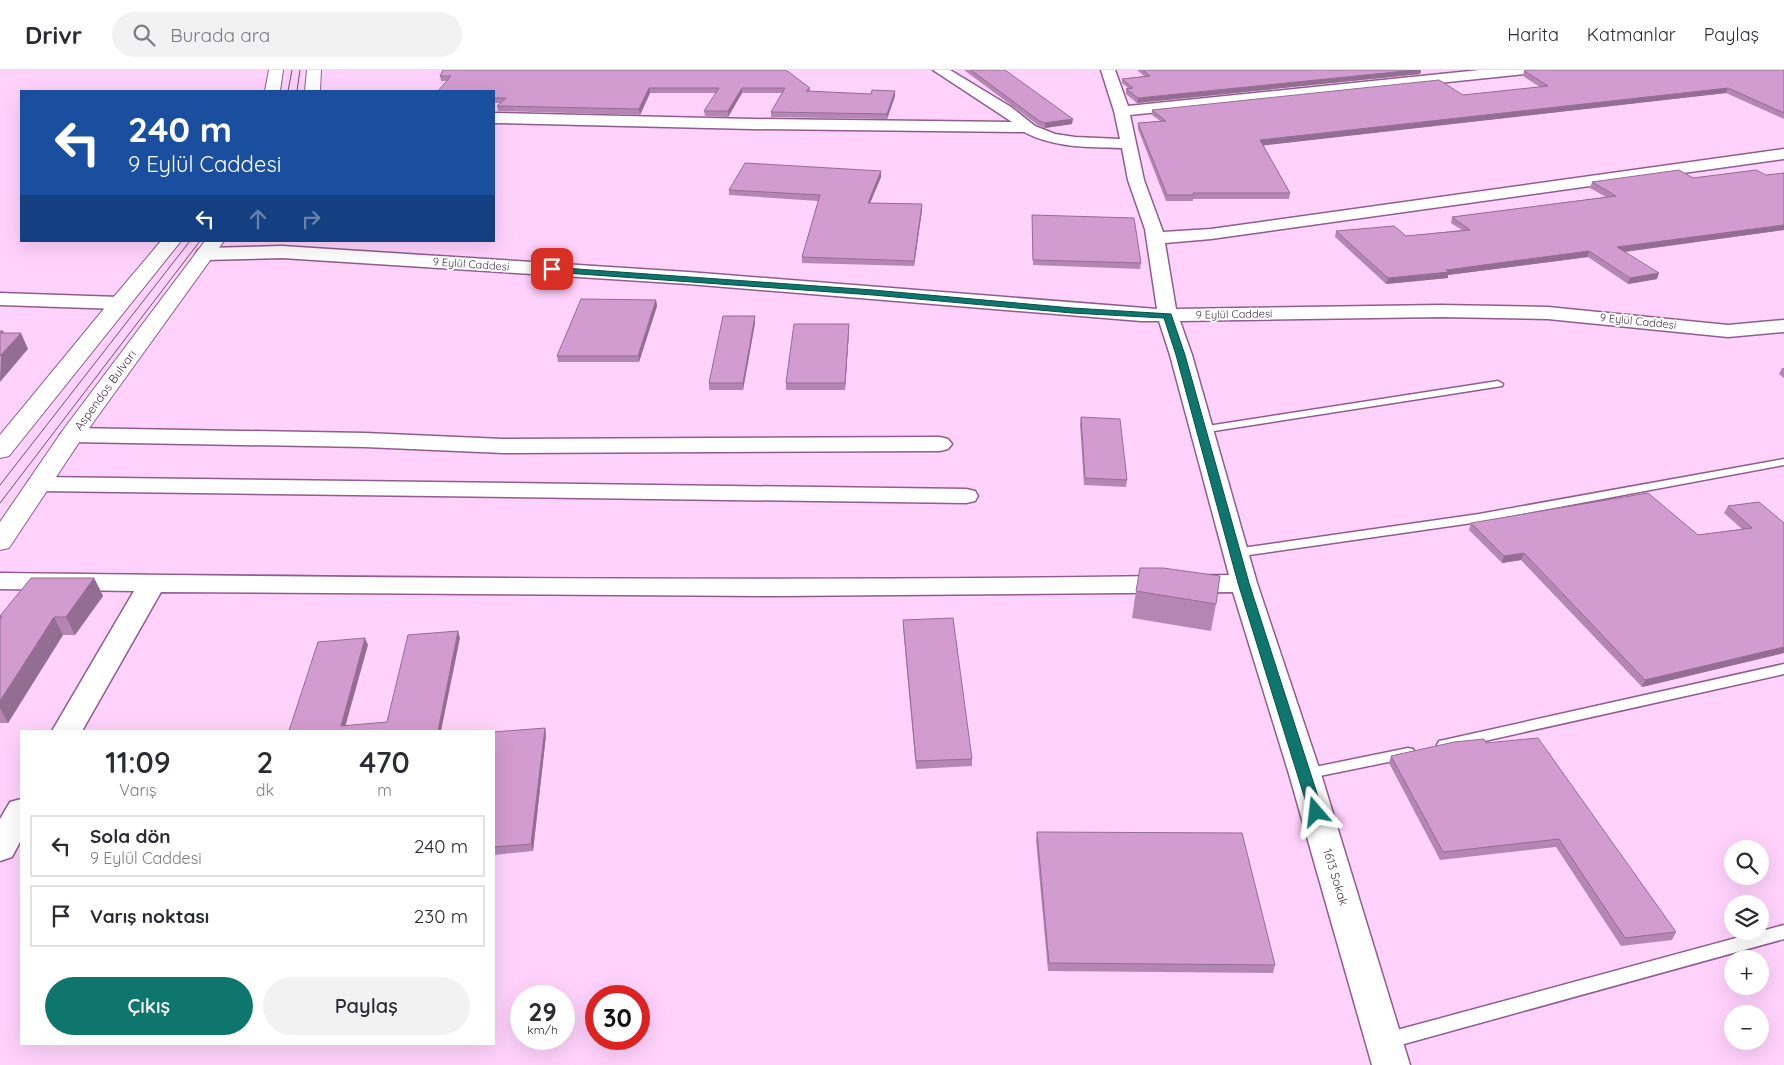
<!DOCTYPE html>
<html lang="tr">
<head>
<meta charset="utf-8">
<style>
	body { margin:0; font-family:Quicksand,sans-serif; background:#f2f2f3; color:#2b2b33; height:100vh; display:flex; flex-direction:column; font-size:19px; white-space:nowrap }
	* { box-sizing:border-box; margin:0 }
	p { font-size:16px; color:#7c7c81 }
	.icon { flex:none; width:28px; height:28px; fill:none; stroke:currentColor; stroke-width:2; stroke-linecap:round; stroke-linejoin:round }
	.map { position:relative; flex:1; overflow:hidden }
	.panel { position:absolute; left:20px; top:660px; width:475px; height:315px; display:flex; flex-direction:column; background:#fff; border-radius:0px; box-shadow:0 5px 20px #0002 }
	.panel>* { flex:none }
	.guide { position:absolute; left:20px; top:20px; width:475px; height:152px; border-radius:0px; box-shadow:0 5px 20px #0002; background:#1a4fa0; color:#fff; overflow:hidden }
	.tools { position:absolute; left:1724px; top:770px; display:grid; gap:10px }
	.tools a { display:grid; place-items:center; width:45px; height:45px; border-radius:50%; background:#fff; box-shadow:0 5px 20px #0002; font-size:25px }
	.speed { position:absolute; left:510px; top:915px; display:flex; gap:10px; font-size:25px; font-weight:700; text-align:center }
	.speed>* { display:grid; place-content:center; width:65px; height:65px; border-radius:50%; background:#fff; box-shadow:0 5px 20px #0002; line-height:1 }
	.speed small { font-size:12px; font-weight:400 }
	.speed .limit { border:8px solid #d22; background:#fff; color:#111 }
	.pin { position:absolute; display:grid; place-items:center; width:42px; height:42px; color:#fff; margin:-21px; border-radius:10px; box-shadow:0 2px 8px #0006 }
	.me { position:absolute; width:55px; margin:-28px; rotate:343deg; stroke-linejoin:round; filter:drop-shadow(0 0 4px #0008) }
	.turn { display:flex; align-items:center; gap:18px; height:105px; padding:0 25px; font-size:22px }
	.turn .icon { width:65px; height:65px; stroke-width:2.5 }
	.turn b { display:block; font-size:35px; line-height:42px }
	.lanes { display:flex; align-items:center; height:48px; padding:0 25px; background:#0003; justify-content:center; gap:25px; direction:ltr }
	.lanes .off { opacity:.35 }
	.eta { display:flex; justify-content:space-evenly; align-items:center; height:85px; text-align:center }
	.eta b { font-size:30px; font-weight:600; line-height:35px }
	.action { display:flex; gap:10px; margin-top:auto; padding:10px 25px }
	.action a { flex:1; height:58px; border-radius:30px; background:#0f766e; color:#fff; font-size:20px; font-weight:600; line-height:58px; text-align:center }
	.action a+a { background:#f2f2f3; color:#2b2b33 }
	ul { padding:0; list-style:none }
	li { display:flex; align-items:center; gap:15px; height:62px; margin:0 10px 8px; padding:0 15px; border:2px solid #e1e1e2; border-radius:0px }
	li div { flex:1 }
	li b { display:block; font-size:19px }
	li em { font-style:normal }
	header { display:flex; align-items:center; gap:30px; box-sizing:border-box; height:70px; padding:0 25px; background:#fff; border-bottom:1px solid #e1e1e2 }
	header strong { font-size:24px }
	nav { display:flex; gap:28px; margin-inline-start:auto; font-size:18px }
	.search { width:350px; height:45px; background:#f2f2f3; display:flex; align-items:center; gap:12px; box-sizing:border-box; padding:0 18px; border-radius:28px; color:#7c7c81; font-size:19px }
	.map>svg:first-child { display:block }
	.lines { fill:none; stroke-linecap:round; stroke-linejoin:round }
	.lane-casing { stroke:#8f5d8d; stroke-width:3 }
	.street-casing { stroke:#8f5d8d; stroke-width:3 }
	.primary-casing { stroke:#8f5d8d; stroke-width:2 }
	.lane { fill:#fff; fill-rule:evenodd }
	.street { fill:#fff; fill-rule:evenodd }
	.primary { fill:#fff; fill-rule:evenodd }
	.tram { stroke:#6c516a; stroke-width:1 }
	.wall { fill:#b586b3 }
	.shaded-wall { fill:#946d92 }
	.building { fill:#d39cd0; stroke:#946d92 }
	.route { fill:#0f766e; stroke:#0a4d48 }
	.labels { text-anchor:middle; dominant-baseline:central; stroke-width:4; stroke-linejoin:round; paint-order:stroke }
	.far-street-label { font-size:11px; fill:#473146; stroke:#fff }
	.street-label { font-size:12px; fill:#473146; stroke:#fff }
</style>
</head>
<body>
<header>
<strong>Drivr</strong>
<div class="search"><svg class="icon" aria-label="search" viewBox="0 0 24 24"><circle cx="10" cy="10" r="6"/><path d="M15 15l6 6"/></svg>Burada ara</div>
<nav><a>Harita</a><a>Katmanlar</a><a>Paylaş</a></nav>
</header>
<div class="map">
<svg width="1784" height="995" viewBox="0 0 1784 995">
	<rect width="100%" height="100%" fill="#ffd2fc"/>
	<g class="lines">
		<defs>
			<path id="lane" d="M 1498,311 L 1503,314 L 1502,316 L 1201,363 L 1196,360 L 1201,357 Z
				M 1784,389 L 1784,395 L 1479,452 L 1235,487 L 1229,483 L 1235,479 L 1479,444 Z
				M 1784,594 L 1784,604 L 1444,680 L 1439,679 L 1437,675 L 1439,671 L 1444,670 Z
				M 1408,678 L 1413,679 L 1415,683 L 1413,687 L 1305,709 L 1300,708 L 1298,704 L 1300,700 L 1305,699 Z
				M 1784,855 L 1784,869 L 1386,979 L 1380,977 L 1377,971 L 1380,965 L 1386,963 Z"/>
			<path id="street" d="M 933,0 L 950,0 L 1011,37 L 1035,56 L 1055,64 L 1075,67 L 1120,69 L 1114,41 L 1101,0 L 1115,0 L 1128,36 L 1480,0 L 1532,0 L 1530,3 L 1525,4 L 1130,45 L 1144,110 L 1163,162 L 1211,159 L 1784,79 L 1784,89 L 1211,169 L 1165,173 L 1176,239 L 1441,235 L 1548,237 L 1728,255 L 1784,250 L 1784,262 L 1728,267 L 1548,249 L 1441,247 L 1180,251 L 1192,285 L 1257,513 L 1321,704 L 1410,995 L 1372,995 L 1289,704 L 1233,522 L 777,526 L 161,522 L 82,661 L 52,661 L 134,521 L 0,519 L 0,503 C 410,508 819,512 1229,505 L 1170,285 L 1159,251 L 1141,251 L 688,214 L 282,188 L 205,190 L 198,188 L 196,184 L 198,180 L 205,178 L 282,176 L 688,202 L 1157,239 L 1145,159 L 1128,110 L 1122,78 C 1088,77 1054,78 1024,62 L 752,59 L 494,53 L 494,43 L 752,49 L 1012,52 Z
				M 0,223 L 119,227 L 126,229 L 129,233 L 126,237 L 119,239 L 0,235 Z
				M 72,358 L 365,363 L 503,369 L 940,367 L 948,369 L 952,374 L 948,379 L 940,381 L 503,383 L 365,377 L 72,372 L 64,370 L 60,365 L 64,360 Z
				M 39,407 L 966,419 L 975,421 L 978,426 L 975,431 L 966,433 L 39,421 L 30,419 L 27,414 L 30,409 Z
				M 21,729 L 21,770 L 12,787 L 0,791 L 0,749 L 10,732 Z"/>
			<path id="primary" d="M 269,0 L 283,0 L 280,21 L 265,21 Z
				M 307,0 L 321,0 L 320,21 L 305,21 Z
				M 161,171 L 181,171 L 9,386 L 0,388 L 0,365 L 112,229 Z
				M 205,171 L 224,171 L 82,368 L 9,478 L 0,480 L 0,452 L 63,360 Z"/>
		</defs>
		<use href="#lane" class="lane-casing"/>
		<use href="#street" class="street-casing"/>
		<use href="#primary" class="primary-casing"/>
		<use href="#lane" class="lane"/>
		<use href="#street" class="street"/>
		<use href="#primary" class="primary"/>
		<path class="tram" d="M 288,21 L 292,0
			M 297,21 L 300,0
			M 0,415 L 190,171
			M 0,433 L 200,171"/>
	</g>
	<path class="wall" d="M 964,0 L 1005,0 L 1072,54 L 1045,58 L 1038,55 Z
		M 1137,0 L 1421,0 L 1420,4 L 1137,33 L 1126,24 L 1126,19 L 1128,18 L 1122,13 L 1122,9 L 1144,6 Z
		M 1784,0 L 1784,49 L 1726,23 L 1263,75 L 1290,123 L 1289,129 L 1193,129 L 1193,131 L 1166,131 L 1138,59 L 1138,53 L 1160,51 L 1152,45 L 1152,40 L 1463,25 L 1540,17 L 1523,6 L 1524,1 Z
		M 440,6 L 810,18 L 810,21 L 895,26 L 887,49 L 771,47 L 771,42 L 782,23 L 742,23 L 728,47 L 705,46 L 704,41 L 716,23 L 650,23 L 640,45 L 498,41 L 497,36 L 501,33 L 494,33 L 494,21 L 447,11 L 441,11 Z
		M 1784,103 L 1784,160 L 1625,182 L 1657,209 L 1628,214 L 1588,187 L 1448,205 L 1448,208 L 1386,214 L 1335,167 L 1336,161 L 1406,166 L 1462,160 L 1451,153 L 1452,147 L 1606,127 L 1590,118 L 1592,112 L 1766,105 Z
		M 881,107 L 870,133 L 922,134 L 922,140 L 914,196 L 802,193 L 802,187 L 818,131 L 729,125 L 729,120 Z
		M 1032,145 L 1141,193 L 1140,199 L 1033,195 Z
		M 656,230 L 657,236 L 639,292 L 558,292 L 557,286 Z
		M 755,246 L 755,253 L 743,320 L 709,320 L 709,313 Z
		M 849,260 L 845,320 L 786,320 L 786,313 Z
		M 1782,298 L 1784,298 L 1784,308 L 1779,304 Z
		M 1081,347 L 1127,410 L 1126,417 L 1084,415 L 1080,354 Z
		M 1728,436 L 1784,453 L 1784,583 L 1642,617 L 1521,490 L 1502,493 L 1469,460 L 1471,453 L 1698,465 L 1742,459 L 1724,443 Z
		M 94,508 L 103,526 L 75,565 L 63,565 L 8,653 L 0,653 L 0,546 Z
		M 1136,521 L 1216,534 L 1211,561 L 1132,548 Z
		M 903,550 L 972,689 L 972,696 L 916,699 L 903,557 Z
		M 545,658 L 546,665 L 533,781 L 494,785 L 494,662 Z
		M 1486,673 L 1676,862 L 1672,870 L 1621,876 L 1556,777 L 1440,790 L 1389,693 L 1391,686 Z
		M 1037,762 L 1275,895 L 1273,903 L 1048,901 L 1036,770 Z"/>
	<path class="shaded-wall" d="M 1415,0 L 1421,0 L 1420,4 L 1137,33 L 1138,28 Z
		M 649,18 L 650,23 L 640,45 L 639,39 Z
		M 742,18 L 742,23 L 728,47 L 728,41 Z
		M 1728,18 L 1726,23 L 1259,76 L 1260,70 Z
		M 895,21 L 895,26 L 887,49 L 887,44 Z
		M 1073,49 L 1072,54 L 1045,58 L 1045,53 Z
		M 881,101 L 881,107 L 868,138 L 868,133 Z
		M 922,134 L 922,140 L 914,196 L 914,191 Z
		M 1784,155 L 1784,160 L 1615,183 L 1617,177 Z
		M 1589,181 L 1588,187 L 1448,205 L 1448,208 L 1386,214 L 1388,208 L 1446,200 Z
		M 1659,203 L 1657,209 L 1628,214 L 1630,208 Z
		M 656,230 L 657,236 L 639,292 L 638,286 Z
		M 755,246 L 755,253 L 743,320 L 743,313 Z
		M 849,254 L 849,260 L 845,320 L 845,313 Z
		M 3,261 L 10,275 L 21,263 L 28,279 L 0,312 L 1,263 Z
		M 1524,483 L 1521,490 L 1502,493 L 1504,486 Z
		M 94,508 L 103,526 L 75,565 L 66,547 Z
		M 54,547 L 63,565 L 8,653 L 0,638 L 0,631 Z
		M 458,561 L 460,568 L 441,661 L 438,661 Z
		M 365,568 L 368,575 L 344,661 L 341,656 Z
		M 1784,577 L 1784,583 L 1642,617 L 1645,610 Z
		M 545,658 L 546,665 L 533,781 L 531,774 Z"/>
	<path class="building" d="M 443,0 L 786,0 L 810,18 L 806,21 L 871,24 L 872,20 L 895,21 L 887,44 L 771,42 L 785,18 L 742,18 L 728,41 L 704,41 L 719,18 L 649,18 L 639,39 L 497,36 L 506,28 L 494,28 L 494,21 L 438,21 L 451,6 L 440,6 Z
		M 971,0 L 1005,0 L 1073,49 L 1045,53 L 1038,50 Z
		M 1143,0 L 1415,0 L 1138,28 L 1126,19 L 1133,18 L 1122,9 L 1150,6 Z
		M 1529,0 L 1784,0 L 1784,43 L 1728,18 L 1260,70 L 1290,123 L 1193,123 L 1194,125 L 1167,125 L 1138,53 L 1166,51 L 1152,40 L 1439,10 L 1463,25 L 1548,16 L 1524,1 Z
		M 745,93 L 881,101 L 868,133 L 922,134 L 914,191 L 802,187 L 820,125 L 729,120 Z
		M 1679,100 L 1693,108 L 1756,100 L 1766,105 L 1784,103 L 1784,155 L 1617,177 L 1659,203 L 1630,208 L 1589,181 L 1446,200 L 1449,202 L 1388,208 L 1336,161 L 1394,156 L 1406,166 L 1470,160 L 1452,147 L 1616,126 L 1592,112 Z
		M 1032,145 L 1134,148 L 1141,193 L 1033,190 Z
		M 581,229 L 656,230 L 638,286 L 557,286 Z
		M 723,246 L 755,246 L 743,313 L 709,313 Z
		M 794,254 L 849,254 L 845,313 L 786,313 Z
		M 0,261 L 3,261 L 1,263 L 21,263 L 0,286 Z
		M 1081,347 L 1120,349 L 1127,410 L 1085,408 Z
		M 1648,423 L 1698,465 L 1752,458 L 1728,436 L 1759,432 L 1784,453 L 1784,577 L 1645,610 L 1524,483 L 1504,486 L 1471,453 Z
		M 1140,498 L 1163,498 L 1220,506 L 1216,534 L 1136,521 Z
		M 31,508 L 94,508 L 66,547 L 54,547 L 0,631 L 0,549 L 2,547 L 0,547 L 0,546 Z
		M 953,548 L 972,689 L 916,691 L 903,550 Z
		M 458,561 L 438,661 L 289,661 L 318,572 L 365,568 L 341,656 L 387,652 L 408,565 Z
		M 545,658 L 531,774 L 494,777 L 494,662 Z
		M 1538,668 L 1676,862 L 1625,868 L 1559,769 L 1443,782 L 1391,686 L 1454,672 L 1484,669 L 1486,673 Z
		M 1037,762 L 1242,763 L 1275,895 L 1049,893 Z"/>
	<path class="route" d="M 549,197 L 873,220 L 1072,238 L 1171,244 L 1185,285 L 1249,513 L 1323,742 L 1321,746 L 1316,747 L 1311,746 L 1309,742 L 1238,513 L 1176,285 L 1164,248 L 1072,243 L 873,225 L 552,202 L 548,199 Z"/>
	<g class="labels">
		<g class="far-street-label">
			<text transform="translate(471 194) rotate(4)">9 Eylül Caddesi</text>
			<text transform="translate(1234 244) rotate(-1)">9 Eylül Caddesi</text>
			<text transform="translate(1638 251) rotate(6)">9 Eylül Caddesi</text>
		</g>
		<g class="street-label">
			<text transform="translate(105 320) rotate(-54)">Aspendos Bulvarı</text>
			<text transform="translate(1336 807) rotate(73)">1613 Sokak</text>
		</g>
	</g>
</svg>
<div class="tools">
<a><svg class="icon" aria-label="search" viewBox="0 0 24 24"><circle cx="10" cy="10" r="6"/><path d="M15 15l6 6"/></svg></a>
<a><svg class="icon" aria-label="layers" viewBox="0 0 24 24"><path d="M12 4l9 5-9 5-9-5zM3 14l9 5 9-5"/></svg></a>
<a>+</a>
<a>−</a>
</div>
<div class="speed"><div>29<small>km/h</small></div><div class="limit">30</div></div>
<div class="pin" style="left:552px;top:199px;background:#d93025"><svg class="icon" aria-label="arrive" viewBox="0 0 24 24"><path d="M6 21V4h12l-3 4 3 4H6"/></svg></div>
<svg class="me" style="left:1316px;top:742px" viewBox="-20 -20 40 40"><path d="M0-17L14 15 0 8-14 15z" fill="#0f766e" stroke="#fff" stroke-width="4"/></svg>
<div class="guide">
<div class="turn"><svg class="icon" aria-label="left" viewBox="0 0 24 24"><path d="M17 20v-9H6M10 6l-5 5 5 5"/></svg><div><b>240 m</b>9 Eylül Caddesi</div></div>
<div class="lanes"><svg class="icon" aria-label="left" viewBox="0 0 24 24"><path d="M17 20v-9H6M10 6l-5 5 5 5"/></svg><svg class="icon off" aria-label="ahead" viewBox="0 0 24 24"><path d="M12 20V5M6 11l6-6 6 6"/></svg><svg class="icon off" aria-label="right" viewBox="0 0 24 24"><path d="M7 20v-9h11M14 6l5 5-5 5"/></svg></div>
</div>
<section class="panel">
<div class="eta">
<div><b>11:09</b><p>Varış</p></div>
<div><b>2</b><p>dk</p></div>
<div><b>470</b><p>m</p></div>
</div>
<ul>
<li><svg class="icon" aria-label="left" viewBox="0 0 24 24"><path d="M17 20v-9H6M10 6l-5 5 5 5"/></svg><div><b>Sola dön</b><p>9 Eylül Caddesi</p></div><em>240 m</em></li>
<li><svg class="icon" aria-label="arrive" viewBox="0 0 24 24"><path d="M6 21V4h12l-3 4 3 4H6"/></svg><div><b>Varış noktası</b></div><em>230 m</em></li>
</ul>
<div class="action"><a>Çıkış</a><a>Paylaş</a></div>
</section>
</div>
</body>
</html>
